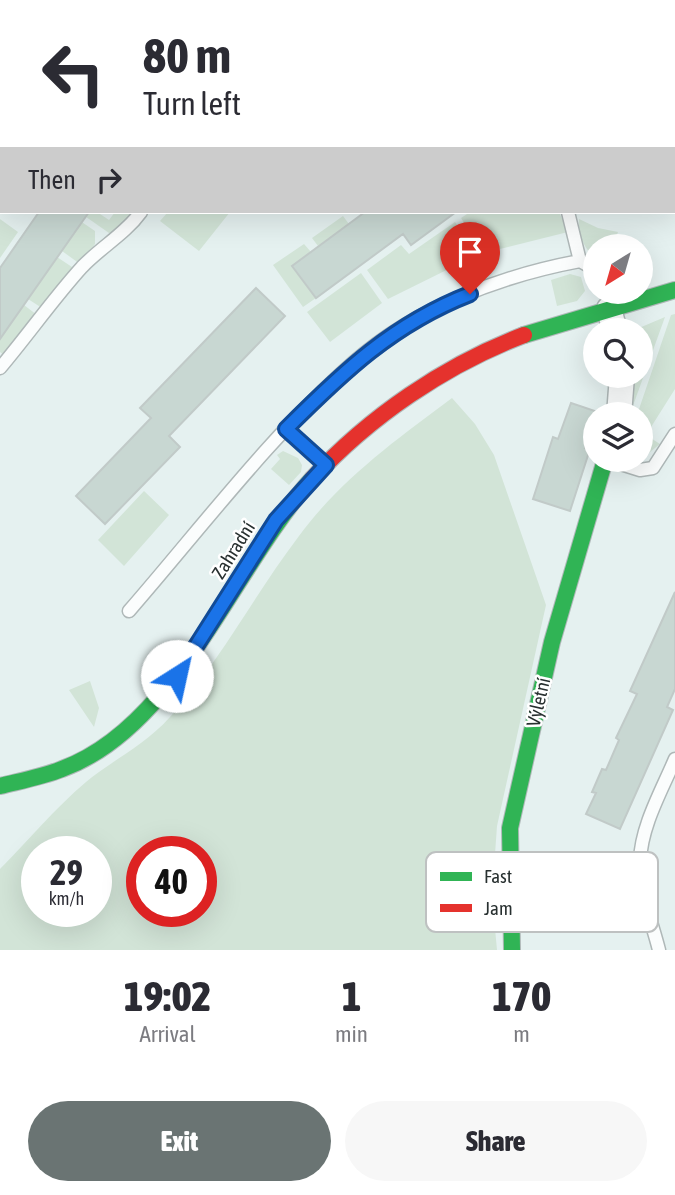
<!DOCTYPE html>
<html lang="en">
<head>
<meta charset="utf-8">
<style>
	body { margin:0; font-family:"Asap Condensed",sans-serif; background:#f7f7f7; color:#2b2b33; height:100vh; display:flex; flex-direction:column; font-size:26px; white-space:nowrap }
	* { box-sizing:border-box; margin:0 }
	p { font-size:23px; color:#7c7c81 }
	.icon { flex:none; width:38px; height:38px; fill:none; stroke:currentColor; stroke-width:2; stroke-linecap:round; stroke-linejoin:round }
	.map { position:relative; height:950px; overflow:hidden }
	.sheet { display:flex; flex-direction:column; background:#fff; flex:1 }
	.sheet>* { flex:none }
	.top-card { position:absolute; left:0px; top:0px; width:676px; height:214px; box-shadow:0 7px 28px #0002; background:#fff; color:#2b2b33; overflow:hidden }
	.needle { width:46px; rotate:217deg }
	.buttons { position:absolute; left:583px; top:234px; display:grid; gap:14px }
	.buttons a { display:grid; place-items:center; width:70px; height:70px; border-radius:50%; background:#fff; box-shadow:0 7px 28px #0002; font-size:35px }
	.speed { position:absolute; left:21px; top:836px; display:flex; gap:14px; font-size:35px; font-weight:700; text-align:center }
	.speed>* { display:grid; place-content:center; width:91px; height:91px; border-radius:50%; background:#fff; box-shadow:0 7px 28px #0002; line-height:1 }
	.speed small { font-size:18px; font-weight:400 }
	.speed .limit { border:10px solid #d22; background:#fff; color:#111 }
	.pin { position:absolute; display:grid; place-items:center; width:60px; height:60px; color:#fff; margin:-72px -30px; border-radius:50% 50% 50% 0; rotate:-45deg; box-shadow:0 0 7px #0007 }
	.pin .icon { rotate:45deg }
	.me { position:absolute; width:77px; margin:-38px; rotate:35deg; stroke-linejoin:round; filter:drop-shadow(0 0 5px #0008) }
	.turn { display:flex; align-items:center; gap:24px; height:147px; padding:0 28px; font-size:32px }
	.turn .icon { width:91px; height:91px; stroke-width:2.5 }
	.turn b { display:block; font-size:49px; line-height:60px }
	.then { display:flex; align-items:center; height:66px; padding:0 28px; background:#0003; gap:14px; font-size:26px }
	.eta { display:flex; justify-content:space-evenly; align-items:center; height:119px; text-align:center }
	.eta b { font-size:42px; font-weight:800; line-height:49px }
	.action { display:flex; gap:14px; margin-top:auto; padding:14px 28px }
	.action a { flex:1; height:80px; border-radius:42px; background:#6a7473; color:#fff; font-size:28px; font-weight:800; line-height:80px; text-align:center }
	.action a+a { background:#f7f7f7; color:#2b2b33 }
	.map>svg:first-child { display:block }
	.green { fill:#d2e4d7; fill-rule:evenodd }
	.building { fill:#c8d7d2; stroke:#c1cac8; stroke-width:2 }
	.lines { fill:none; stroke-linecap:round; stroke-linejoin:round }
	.lane-casing { stroke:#afb8b8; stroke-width:15 }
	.street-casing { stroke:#afb8b8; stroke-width:27 }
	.fast-casing { stroke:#afb8b8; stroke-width:18 }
	.jam-casing { stroke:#afb8b8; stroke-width:18 }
	.lane { stroke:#fbfdfd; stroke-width:12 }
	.street { stroke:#fbfdfd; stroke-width:24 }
	.fast { stroke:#30b455; stroke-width:16 }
	.jam { stroke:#e5322d; stroke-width:16 }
	.route-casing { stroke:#114b97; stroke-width:18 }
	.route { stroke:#1a73e8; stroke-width:12 }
	.labels { text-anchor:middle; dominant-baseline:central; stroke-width:5; stroke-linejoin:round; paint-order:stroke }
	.street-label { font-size:19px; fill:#283030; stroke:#fff }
	.key { fill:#fff; stroke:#bec1c1; stroke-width:2 }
	.key-label { font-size:19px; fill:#283030 }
</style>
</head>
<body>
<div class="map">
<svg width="675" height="950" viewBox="0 0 675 950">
	<rect width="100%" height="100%" fill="#e5f1f0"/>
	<path class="green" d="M 453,0 L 675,0 L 675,30 L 674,2 Z
		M 49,212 L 67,212 L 95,231 L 95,244 L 80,264 L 62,251 L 75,230 Z
		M 79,212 L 97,212 L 109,220 L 115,212 L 135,212 L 116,232 L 109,233 Z
		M 168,212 L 230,212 L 199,251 L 160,221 Z
		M 470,212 L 559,212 L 568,232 L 484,253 L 461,218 Z
		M 343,216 L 349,224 L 318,246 L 312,238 Z
		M 0,219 L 18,232 L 0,258 Z
		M 579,219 L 598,228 L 618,232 L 612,247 L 595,247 L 595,256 C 583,250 578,231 579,219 Z
		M 455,222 L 477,255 L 388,299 L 367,270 L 401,245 L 409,254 Z
		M 304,244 L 311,252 L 292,266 L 316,298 L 303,307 L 273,265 Z
		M 57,257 L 75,269 L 42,308 L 28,299 Z
		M 361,273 L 382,303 L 330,342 L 307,312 Z
		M 570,274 L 581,277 L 585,291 L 577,301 L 557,306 L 551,280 Z
		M 24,305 L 37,315 L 5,356 L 0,352 L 0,339 Z
		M 675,314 L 675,389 L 646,435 L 660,444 L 640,460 L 640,415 L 637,415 L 671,315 Z
		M 665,317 L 630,414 L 633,376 L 640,376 L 640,331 L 632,331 Z
		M 452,398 L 475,424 L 494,455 L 546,605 L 497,826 L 492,896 L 497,950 L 0,950 L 0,869 C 28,841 55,808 86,782 C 114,759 144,746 170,717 C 220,662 254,595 299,536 C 340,480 397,439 452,398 ZM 37,852 L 96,852 L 96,912 L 37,912 ZM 142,852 L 201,852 L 201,912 L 142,912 Z
		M 283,451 L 298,458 L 302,465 L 301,472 L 289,485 L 271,469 L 280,459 L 277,455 Z
		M 144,491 L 169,515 L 124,566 L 98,540 Z
		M 90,681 L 99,708 L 94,727 L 69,690 Z"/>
	<path class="building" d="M 39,212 L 89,212 L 0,339 L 0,268 Z
		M 365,212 L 456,212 L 411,245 L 403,234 L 316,298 L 292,266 Z
		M 256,288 L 285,316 L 169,436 L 180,447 L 105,524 L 76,496 L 151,418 L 140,408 Z
		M 571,403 L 598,412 L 585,448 L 590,449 L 570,511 L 533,499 L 553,437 L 558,439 Z
		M 675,592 L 675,689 L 667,707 L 673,710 L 620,829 L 586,814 L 596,793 L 592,792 L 602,769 L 606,770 L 619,740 L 616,738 L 637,694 L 630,691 Z"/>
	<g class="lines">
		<defs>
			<path id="lane" d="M 303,0 L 306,2
				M 568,212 L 580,261
				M 0,368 C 28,335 53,299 82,267 C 101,247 125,234 141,212
				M 286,429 L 326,464
				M 608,460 L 640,470 L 653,468 L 675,434
				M 129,611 C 202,527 271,435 354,362 C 415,308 500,276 580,261 L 589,266 L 595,274
				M 659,950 C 652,922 639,891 640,861 C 641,826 662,790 675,759"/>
			<path id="street" d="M 99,2 L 100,0
				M 0,137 L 2,135
				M 609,309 L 615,331
				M 619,415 L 622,376"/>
			<path id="fast" d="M 524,335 L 675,290
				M 0,786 C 20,781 42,777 62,769 C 177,727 233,566 312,479
				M 512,950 L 510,828 L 552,642 L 605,460"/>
			<path id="jam" d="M 312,479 C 369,417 445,365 524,335"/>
		</defs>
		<use href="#lane" class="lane-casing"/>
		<use href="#street" class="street-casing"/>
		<use href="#fast" class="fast-casing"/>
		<use href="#jam" class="jam-casing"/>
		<use href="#lane" class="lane"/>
		<use href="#street" class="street"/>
		<use href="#fast" class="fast"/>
		<use href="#jam" class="jam"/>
	</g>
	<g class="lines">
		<defs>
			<path id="route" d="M 177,676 L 276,520 L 326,465 L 286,429 C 343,372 393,324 470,294"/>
		</defs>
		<use href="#route" class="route-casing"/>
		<use href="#route" class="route"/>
	</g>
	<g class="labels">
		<g class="street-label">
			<text transform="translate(233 550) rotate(-58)">Zahradní</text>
			<text transform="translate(538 702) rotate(-77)">Výletní</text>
		</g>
	</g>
	<rect x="426" y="852" width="232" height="80" rx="10" class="key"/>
	<rect x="440" y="872" width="32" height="9" fill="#30b455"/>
	<rect x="440" y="904" width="32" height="8" fill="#e5322d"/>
	<g class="key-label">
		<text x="484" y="883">Fast</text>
		<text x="484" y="915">Jam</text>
	</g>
</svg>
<div class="buttons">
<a><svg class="needle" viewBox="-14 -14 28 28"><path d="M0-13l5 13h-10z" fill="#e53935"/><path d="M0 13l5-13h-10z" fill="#7c7c81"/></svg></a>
<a><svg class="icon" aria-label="search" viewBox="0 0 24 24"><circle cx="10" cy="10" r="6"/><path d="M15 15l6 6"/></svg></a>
<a><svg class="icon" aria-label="layers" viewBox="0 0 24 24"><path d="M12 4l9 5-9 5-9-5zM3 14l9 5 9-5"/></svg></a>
</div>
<div class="speed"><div>29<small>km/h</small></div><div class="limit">40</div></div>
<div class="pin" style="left:470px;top:294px;background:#d93025"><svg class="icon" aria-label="arrive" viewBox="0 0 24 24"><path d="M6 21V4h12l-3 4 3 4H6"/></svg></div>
<svg class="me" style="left:177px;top:676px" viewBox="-20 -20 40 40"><circle r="19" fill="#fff"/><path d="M0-13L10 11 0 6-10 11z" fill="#1a73e8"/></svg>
<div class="top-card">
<div class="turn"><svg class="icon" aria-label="left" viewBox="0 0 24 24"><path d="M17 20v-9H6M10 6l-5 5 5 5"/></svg><div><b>80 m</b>Turn left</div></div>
<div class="then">Then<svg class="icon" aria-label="right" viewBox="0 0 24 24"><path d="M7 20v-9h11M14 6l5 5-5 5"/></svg></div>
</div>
</div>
<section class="sheet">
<div class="eta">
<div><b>19:02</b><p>Arrival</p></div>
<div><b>1</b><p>min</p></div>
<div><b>170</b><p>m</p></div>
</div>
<div class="action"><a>Exit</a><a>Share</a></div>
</section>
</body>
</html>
